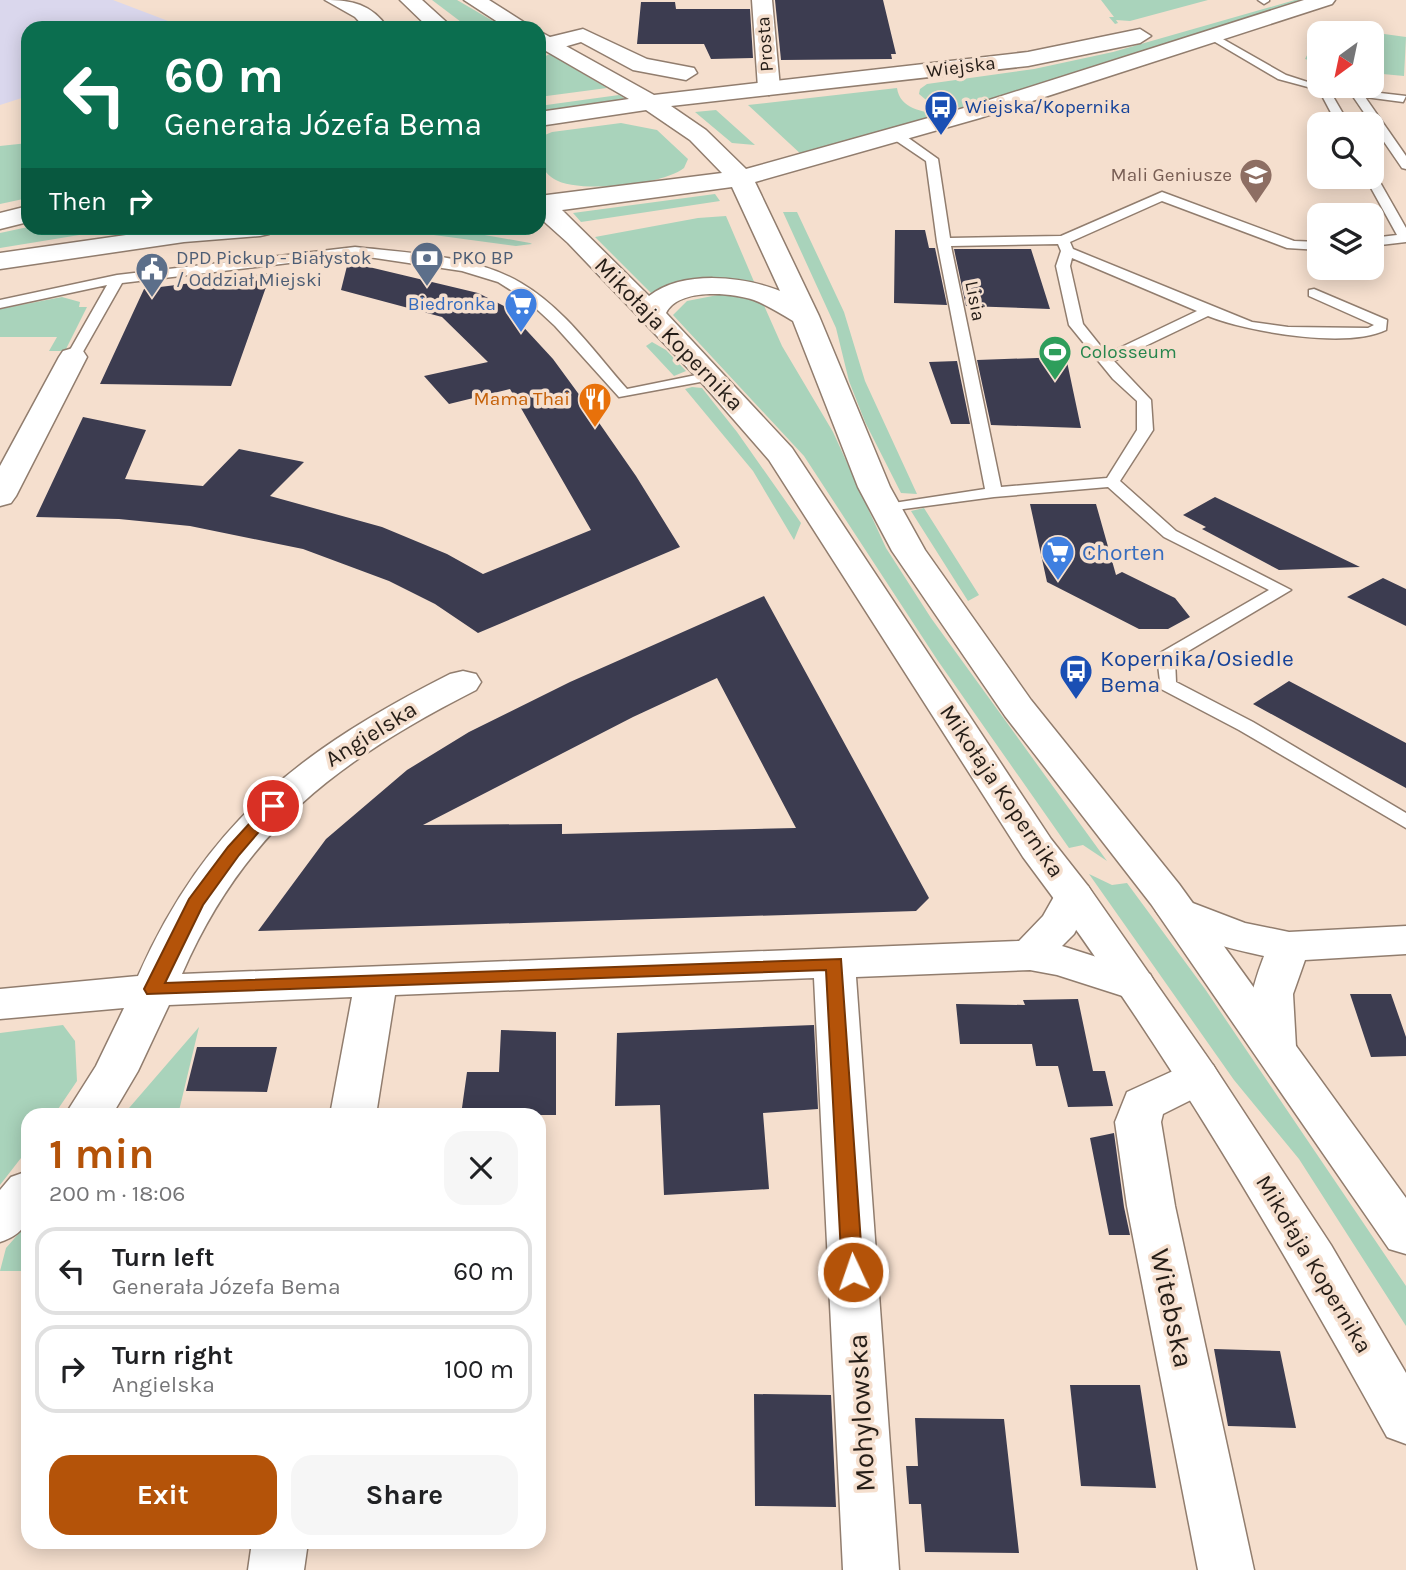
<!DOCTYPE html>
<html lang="en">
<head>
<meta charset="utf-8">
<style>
	body { margin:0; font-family:Karla,sans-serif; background:#f6f6f6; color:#202124; height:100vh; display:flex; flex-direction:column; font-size:26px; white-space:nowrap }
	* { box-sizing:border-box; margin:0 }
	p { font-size:23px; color:#757577 }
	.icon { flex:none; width:38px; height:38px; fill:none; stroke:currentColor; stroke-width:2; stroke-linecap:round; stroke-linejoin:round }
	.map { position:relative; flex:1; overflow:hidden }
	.drawer { position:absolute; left:21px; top:1108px; width:525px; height:441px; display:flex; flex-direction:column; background:#fff; border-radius:21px; box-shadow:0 4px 18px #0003 }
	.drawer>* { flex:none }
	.guide { position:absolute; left:21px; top:21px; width:525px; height:214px; border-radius:21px; box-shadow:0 4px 18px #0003; background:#0b6e4f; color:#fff; overflow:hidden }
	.needle { width:46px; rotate:213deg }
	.controls { position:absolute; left:1307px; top:21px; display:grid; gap:14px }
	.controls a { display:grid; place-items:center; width:77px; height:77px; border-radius:14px; background:#fff; box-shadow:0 4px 18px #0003; font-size:35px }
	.pin { position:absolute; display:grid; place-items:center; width:60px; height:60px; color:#fff; margin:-30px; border:4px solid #fff; border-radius:50%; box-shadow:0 2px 7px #0007 }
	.me { position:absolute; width:77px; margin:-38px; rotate:357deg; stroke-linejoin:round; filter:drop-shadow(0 0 5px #0008) }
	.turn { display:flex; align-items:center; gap:24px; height:147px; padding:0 28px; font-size:32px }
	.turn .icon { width:91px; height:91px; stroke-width:2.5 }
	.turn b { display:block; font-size:49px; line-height:60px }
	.then { display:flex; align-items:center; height:66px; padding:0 28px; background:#0003; gap:14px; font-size:26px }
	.round { display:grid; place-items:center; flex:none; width:74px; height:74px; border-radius:21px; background:#f6f6f6 }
	.head { display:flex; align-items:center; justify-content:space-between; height:119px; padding:0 28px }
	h1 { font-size:42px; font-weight:700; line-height:52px; color:#b45309 }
	.cta { display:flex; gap:14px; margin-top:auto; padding:14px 28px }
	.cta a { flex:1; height:80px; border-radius:21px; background:#b45309; color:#fff; font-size:28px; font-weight:700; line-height:80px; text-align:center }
	.cta a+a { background:#f6f6f6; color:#202124 }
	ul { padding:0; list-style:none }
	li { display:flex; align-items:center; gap:21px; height:88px; margin:0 14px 10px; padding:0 14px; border:4px solid #e0e0e0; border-radius:21px }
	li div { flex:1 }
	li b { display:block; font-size:26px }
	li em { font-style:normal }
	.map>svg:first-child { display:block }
	.education { fill:#dad7ed }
	.green { fill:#a9d3bb }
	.building { fill:#3c3c50; fill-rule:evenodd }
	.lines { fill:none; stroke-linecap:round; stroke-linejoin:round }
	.lane-casing { stroke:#917d6e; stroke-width:3 }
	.street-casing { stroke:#917d6e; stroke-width:3 }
	.secondary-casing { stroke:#917d6e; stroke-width:3 }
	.lane { fill:#fff; fill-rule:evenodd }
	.street { fill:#fff; fill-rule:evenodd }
	.secondary { fill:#fff; fill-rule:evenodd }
	.route { fill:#b45309; stroke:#753606; stroke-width:2 }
	.labels { text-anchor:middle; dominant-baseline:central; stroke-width:7; stroke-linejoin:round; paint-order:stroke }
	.far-street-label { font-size:19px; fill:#251d17; stroke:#f5dfce }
	.far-transit-label { font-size:19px; fill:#164399; stroke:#f5dfce; text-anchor:start }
	.far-education-label { font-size:19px; fill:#785e54; stroke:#f5dfce; text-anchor:end }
	.far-service-label { font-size:19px; fill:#4e5e75; stroke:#f5dfce; text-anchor:start }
	.far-shop-label { font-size:19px; fill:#366cbe; stroke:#f5dfce; text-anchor:end }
	.far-leisure-label { font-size:19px; fill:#27864d; stroke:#f5dfce; text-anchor:start }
	.far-food-label { font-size:19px; fill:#c56008; stroke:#f5dfce; text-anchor:end }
	.street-label { font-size:23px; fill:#251d17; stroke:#f5dfce }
	.shop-label { font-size:23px; fill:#366cbe; stroke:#f5dfce; text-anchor:start }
	.transit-label { font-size:23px; fill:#164399; stroke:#f5dfce; text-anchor:start }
	.near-street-label { font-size:28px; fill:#251d17; stroke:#f5dfce }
</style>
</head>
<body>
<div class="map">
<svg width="1406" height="1570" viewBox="0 0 1406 1570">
	<rect width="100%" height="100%" fill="#f5dfce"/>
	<path class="education" d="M 0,0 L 113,0 L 176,24 L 175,28 L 28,28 L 28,96 L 0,105 Z"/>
	<path class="green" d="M 432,0 L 457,0 L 505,28 L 469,28 Z
		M 1101,0 L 1208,0 L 1130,21 L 1116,20 L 1118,23 L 1115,24 L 1109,17 L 1114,17 Z
		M 1295,0 L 1307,0 L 963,108 L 931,104 L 919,94 L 920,89 L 927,84 L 1034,69 L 1113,52 Z
		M 1355,30 L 1406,37 L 1404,76 L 1372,73 L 1372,33 L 1320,33 L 1319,63 L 1305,59 L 1319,33 Z
		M 550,54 L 607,88 L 539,97 L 539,59 Z
		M 897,88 C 900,109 922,111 940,115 L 803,156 L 748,105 Z
		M 619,95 L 628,100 L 539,113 L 539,106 Z
		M 716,110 L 755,145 L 732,143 L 695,112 Z
		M 621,123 L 657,130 L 688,159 L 684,168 C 663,185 577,194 554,179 C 547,175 543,168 539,162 L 540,137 L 552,132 Z
		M 28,143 L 28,198 L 0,204 L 0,146 Z
		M 715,194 L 720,201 L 581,222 L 573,213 Z
		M 783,212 L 797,212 L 844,312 L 865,381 L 917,494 L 901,493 L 865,422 L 849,381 L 836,328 Z
		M 726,216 L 755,284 L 656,298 L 595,237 L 698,218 Z
		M 28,227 L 28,228 L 122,228 L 0,248 L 0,233 Z
		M 462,231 L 530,243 L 532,244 L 516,246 L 419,233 Z
		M 728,293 L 762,301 L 782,346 L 833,432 L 886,548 L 931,618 L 1107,861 L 1083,845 L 1069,848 L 938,661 L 804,456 L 673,315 L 687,301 Z
		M 62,297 L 80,302 L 79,307 L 87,307 L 65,351 L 49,351 L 57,337 L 0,337 L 0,309 Z
		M 652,342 L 666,350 L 686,371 L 674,376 L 646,346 Z
		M 692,387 L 702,388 L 737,432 L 801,523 L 794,540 L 753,471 L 685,389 Z
		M 924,508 L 979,595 L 968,601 L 911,511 Z
		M 1089,874 L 1112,885 L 1127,883 L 1205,989 L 1406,1286 L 1406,1326 L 1299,1159 L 1234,1080 Z
		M 63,1025 L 75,1041 L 77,1081 L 54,1115 L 28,1115 L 28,1149 L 0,1185 L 0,1033 Z
		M 199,1027 L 178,1115 L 123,1115 Z
		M 28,1223 L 28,1271 L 0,1271 L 6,1248 Z"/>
	<path class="building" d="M 775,0 L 883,0 L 896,54 L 891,54 L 892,59 L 781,60 Z
		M 641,2 L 675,2 L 676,9 L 750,9 L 753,58 L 711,59 L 704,44 L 637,44 Z
		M 895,230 L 925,230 L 929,248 L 935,248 L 947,305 L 894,303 Z
		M 954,249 L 1031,249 L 1050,309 L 966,306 Z
		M 348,262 L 478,293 L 504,306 L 553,359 L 586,404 L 636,476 L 680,547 L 478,633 L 435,604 L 389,581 L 303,549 L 190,526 L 119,519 L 36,517 L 83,417 L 146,430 L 125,479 L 203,486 L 239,449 L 304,462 L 270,496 L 382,527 L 447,554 L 483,574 L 591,530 L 510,389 L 449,404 L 424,376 L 488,362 L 442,317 L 341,290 Z
		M 271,273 L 231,386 L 100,384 L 144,289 Z
		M 1066,357 L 1081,428 L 991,425 L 977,360 Z
		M 957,361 L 970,424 L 951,424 L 929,362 Z
		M 1215,497 L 1360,567 L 1279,570 L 1202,529 L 1206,527 L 1183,515 Z
		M 1030,504 L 1096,504 L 1116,575 L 1122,572 L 1175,598 L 1190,617 L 1168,629 L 1139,629 L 1047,582 Z
		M 1383,578 L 1406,589 L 1406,626 L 1347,597 Z
		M 764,596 L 929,898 L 916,911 L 258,931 L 326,839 L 407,770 L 469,732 L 570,682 ZM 717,678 L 796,828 L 562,834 L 562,824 L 423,825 L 633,717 Z
		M 1289,681 L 1406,743 L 1406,788 L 1253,704 Z
		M 1350,994 L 1391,994 L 1406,1037 L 1406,1056 L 1371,1057 Z
		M 1078,999 L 1093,1071 L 1105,1071 L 1113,1106 L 1068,1107 L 1058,1066 L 1036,1066 L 1032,1044 L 960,1044 L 956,1004 L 1025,1005 L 1023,1000 Z
		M 814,1025 L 818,1109 L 763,1113 L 769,1189 L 664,1195 L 660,1105 L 615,1106 L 617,1033 Z
		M 501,1030 L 556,1032 L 556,1115 L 461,1115 L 467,1072 L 499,1072 Z
		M 197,1047 L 277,1047 L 267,1092 L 186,1091 Z
		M 1114,1133 L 1124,1207 L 1130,1235 L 1109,1235 L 1090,1138 Z
		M 1214,1349 L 1280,1351 L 1296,1428 L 1228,1426 Z
		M 1070,1385 L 1140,1385 L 1156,1488 L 1081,1486 Z
		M 754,1394 L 831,1395 L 836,1507 L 755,1506 Z
		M 915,1418 L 1004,1419 L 1019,1553 L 925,1552 L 921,1504 L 909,1504 L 906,1466 L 918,1466 Z"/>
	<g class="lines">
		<defs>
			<path id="lane" d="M 1258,0 L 1269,0 L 1269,1 L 1264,4 Z
				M 1214,34 L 1286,75 L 1320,86 L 1406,96 L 1403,102 L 1365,97 L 1406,156 L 1406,169 L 1402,168 L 1352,95 L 1331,93 L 1349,124 L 1337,124 L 1319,90 L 1278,79 L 1210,39 L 1209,37 Z
				M 892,132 L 900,132 L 938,159 L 950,238 L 1061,236 L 1162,192 L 1294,241 L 1320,242 L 1320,250 L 1287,248 L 1162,201 L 1070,242 L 1073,249 L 1252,322 L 1288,327 L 1368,328 L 1374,325 L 1309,296 L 1309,290 L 1314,289 L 1387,320 L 1386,330 C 1347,349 1248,332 1208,316 L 1114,361 L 1151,400 L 1153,430 L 1120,481 L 1176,531 L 1291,590 L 1175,659 L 1176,682 L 1253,722 L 1406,813 L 1406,828 L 1239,730 L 1161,689 L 1157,657 L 1160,653 L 1269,590 L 1164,537 L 1108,487 L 994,497 L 881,512 L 881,506 L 887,504 L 985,489 L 937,242 L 926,161 L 892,138 ZM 1058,244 L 1061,251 L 1056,266 L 1069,325 L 1113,379 L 1137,401 L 1137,430 L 1107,478 L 1001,487 L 951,246 ZM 1072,258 L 1197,311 L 1107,354 L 1083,324 L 1070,266 Z
				M 1372,174 L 1377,177 L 1406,228 L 1406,242 L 1372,246 L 1372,238 L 1397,235 L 1365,177 L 1372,177 Z
				M 355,247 C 408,253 474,255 521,283 C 564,308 595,353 627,389 L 711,372 L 718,376 L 711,380 L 619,397 L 555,326 L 528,301 L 498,282 L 462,271 L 355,255 L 122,283 L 80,357 L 73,361 L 66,357 L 107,285 L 0,308 L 0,300 L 117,275 Z"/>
			<path id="street" d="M 325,0 C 352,0 371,4 388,28 L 365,28 L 355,17 Z
				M 752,0 L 772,0 L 780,88 L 769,95 L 758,88 Z
				M 583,29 L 647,59 L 694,68 L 697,73 L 686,80 L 633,70 L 581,42 L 550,51 L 539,44 L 542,39 Z
				M 73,348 L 83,351 L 87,357 L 16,496 L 11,503 L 0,506 L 0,466 L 59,357 L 63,351 Z
				M 463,671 L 476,674 L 481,682 L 476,690 C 339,760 245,829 182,974 L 1019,941 L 1043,916 L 1060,886 L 1074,882 L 1088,886 L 1094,896 L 1074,934 L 1062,946 L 1150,974 L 1156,985 L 1150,996 L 1135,1000 L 1057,975 L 1030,970 L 856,977 L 899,1570 L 843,1570 L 814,978 L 395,995 L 376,1115 L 330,1115 L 352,997 L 169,1005 L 138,1071 L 112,1115 L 65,1115 L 96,1066 L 124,1008 L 0,1019 L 0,989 L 138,976 C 207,821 302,749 450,674 Z
				M 1177,897 L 1245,923 L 1289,932 L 1406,926 L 1406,954 L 1305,960 L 1293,994 L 1296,1047 L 1290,1058 L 1274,1063 L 1258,1058 C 1240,1027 1252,987 1264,956 C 1236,950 1172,936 1156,911 L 1162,901 Z
				M 1197,1060 L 1213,1065 L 1220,1077 L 1213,1089 L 1163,1114 L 1161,1122 L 1175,1206 L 1254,1570 L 1198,1570 L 1127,1206 L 1115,1122 L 1127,1092 Z
				M 28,1171 C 28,1205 38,1230 0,1242 L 0,1190 L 11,1177 Z
				M 252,1542 L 308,1542 L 304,1570 L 248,1570 Z"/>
			<path id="secondary" d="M 400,0 L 422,0 L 453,28 L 429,28 Z
				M 464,0 L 489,0 L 533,28 L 507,28 Z
				M 1304,0 L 1335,0 L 1332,4 L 980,118 L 755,182 L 819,316 L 890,487 L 925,550 L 1031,700 L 1179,884 L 1406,1198 L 1406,1254 L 1389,1249 L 1151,904 L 1005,716 L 892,551 L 858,487 L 793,321 C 780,313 767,305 754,300 C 731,292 678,288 666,313 L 792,448 L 1051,839 L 1088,886 L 1213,1065 L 1331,1245 L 1406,1373 L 1406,1444 L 1387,1437 C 1277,1238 1160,1039 1023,857 L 769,460 L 701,382 L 568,243 L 539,217 L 539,196 L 722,173 L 690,140 L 646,110 L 539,126 L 539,112 L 629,99 L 539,47 L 539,31 L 654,95 L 1028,52 L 1140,29 L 1151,36 L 1140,43 L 1028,66 L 671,106 L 706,130 L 746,169 L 964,108 ZM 732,187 L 780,291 C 742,276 683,270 649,296 L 562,210 Z
				M 28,206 L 28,222 L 0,229 L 0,213 Z
				M 175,228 L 273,228 L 269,234 L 260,236 L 184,242 L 0,269 L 0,253 Z"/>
		</defs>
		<use href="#lane" class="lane-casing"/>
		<use href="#street" class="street-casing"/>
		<use href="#secondary" class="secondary-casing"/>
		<use href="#lane" class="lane"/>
		<use href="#street" class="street"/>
		<use href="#secondary" class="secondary"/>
	</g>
	<path class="route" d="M 273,801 L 281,806 L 239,855 L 203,905 L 165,983 L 841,959 L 863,1272 L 860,1278 L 845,1278 L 842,1272 L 826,970 L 147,994 L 144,989 L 189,899 L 228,847 L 268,803 Z"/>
	<defs>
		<symbol id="bus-pin" viewBox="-11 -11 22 30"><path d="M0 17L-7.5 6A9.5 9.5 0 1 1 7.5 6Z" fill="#1a4fb4" stroke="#f5dfce"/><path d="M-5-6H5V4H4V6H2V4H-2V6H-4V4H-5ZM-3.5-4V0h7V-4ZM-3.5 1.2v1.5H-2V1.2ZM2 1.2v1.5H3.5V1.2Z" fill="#fff"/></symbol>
		<symbol id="school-pin" viewBox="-11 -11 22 30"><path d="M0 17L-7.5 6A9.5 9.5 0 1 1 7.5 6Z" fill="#8d6e63" stroke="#f5dfce"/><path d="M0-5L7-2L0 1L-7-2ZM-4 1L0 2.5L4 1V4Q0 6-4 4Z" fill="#fff"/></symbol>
		<symbol id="bank-pin" viewBox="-11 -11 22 30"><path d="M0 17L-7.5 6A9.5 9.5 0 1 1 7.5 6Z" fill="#5c6f8a" stroke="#f5dfce"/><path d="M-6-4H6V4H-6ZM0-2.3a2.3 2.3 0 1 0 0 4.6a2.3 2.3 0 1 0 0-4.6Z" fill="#fff"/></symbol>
		<symbol id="civic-pin" viewBox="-11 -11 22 30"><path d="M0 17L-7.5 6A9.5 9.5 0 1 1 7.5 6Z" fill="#5c6f8a" stroke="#f5dfce"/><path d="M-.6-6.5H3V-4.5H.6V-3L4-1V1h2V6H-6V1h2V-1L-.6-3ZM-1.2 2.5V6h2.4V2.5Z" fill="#fff"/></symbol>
		<symbol id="supermarket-pin" viewBox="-11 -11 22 30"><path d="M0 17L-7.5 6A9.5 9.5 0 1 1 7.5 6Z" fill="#3f7fe0" stroke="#f5dfce"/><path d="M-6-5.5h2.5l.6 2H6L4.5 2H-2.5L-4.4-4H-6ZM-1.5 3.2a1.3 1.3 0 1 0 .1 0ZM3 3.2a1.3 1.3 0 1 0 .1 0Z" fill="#fff"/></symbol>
		<symbol id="stadium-pin" viewBox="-11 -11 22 30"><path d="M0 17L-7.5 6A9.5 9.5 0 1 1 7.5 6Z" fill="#2e9e5b" stroke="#f5dfce"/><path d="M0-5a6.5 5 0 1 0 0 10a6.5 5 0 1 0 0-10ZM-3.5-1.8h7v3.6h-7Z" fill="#fff"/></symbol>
		<symbol id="restaurant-pin" viewBox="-11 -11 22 30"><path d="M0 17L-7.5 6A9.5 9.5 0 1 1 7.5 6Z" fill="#e8710a" stroke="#f5dfce"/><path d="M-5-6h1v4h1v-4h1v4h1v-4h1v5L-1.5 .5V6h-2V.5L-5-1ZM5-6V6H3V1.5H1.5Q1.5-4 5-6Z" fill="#fff"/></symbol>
	</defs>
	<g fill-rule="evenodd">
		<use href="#bus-pin" x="922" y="88" width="38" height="52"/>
		<use href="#school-pin" x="1237" y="156" width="38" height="52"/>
		<use href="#bank-pin" x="408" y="239" width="38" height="52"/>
		<use href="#civic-pin" x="133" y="250" width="38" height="52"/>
		<use href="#supermarket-pin" x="502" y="285" width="38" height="52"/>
		<use href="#stadium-pin" x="1036" y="333" width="38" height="52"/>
		<use href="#restaurant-pin" x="576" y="380" width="38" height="52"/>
		<use href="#supermarket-pin" x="1039" y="533" width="38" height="52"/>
		<use href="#bus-pin" x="1057" y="652" width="38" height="52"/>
	</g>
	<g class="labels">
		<g class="far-street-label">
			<text transform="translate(765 44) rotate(-94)">Prosta</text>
			<text transform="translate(961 67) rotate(-7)">Wiejska</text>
			<text transform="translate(975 301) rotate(79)">Lisia</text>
		</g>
		<g class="far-transit-label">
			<text x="965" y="107">Wiejska/Kopernika</text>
		</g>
		<g class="far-education-label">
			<text x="1232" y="175">Mali Geniusze</text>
		</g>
		<g class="far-service-label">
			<text x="176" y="258">DPD Pickup - Białystok<tspan x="176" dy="22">/ Oddział Miejski</tspan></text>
			<text x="452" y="258">PKO BP</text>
		</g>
		<g class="far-shop-label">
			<text x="496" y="304">Biedronka</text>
		</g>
		<g class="far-leisure-label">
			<text x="1080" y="352">Colosseum</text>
		</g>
		<g class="far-food-label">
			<text x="570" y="399">Mama Thai</text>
		</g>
		<g class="street-label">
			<text transform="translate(669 334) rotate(46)">Mikołaja Kopernika</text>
			<text transform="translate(371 734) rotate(-32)">Angielska</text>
			<text transform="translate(1002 791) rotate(56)">Mikołaja Kopernika</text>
			<text transform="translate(1314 1264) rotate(59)">Mikołaja Kopernika</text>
		</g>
		<g class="shop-label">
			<text x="1082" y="552">Chorten</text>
		</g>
		<g class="transit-label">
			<text x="1100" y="658">Kopernika/Osiedle<tspan x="1100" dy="26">Bema</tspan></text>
		</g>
		<g class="near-street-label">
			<text transform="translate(1172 1308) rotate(78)">Witebska</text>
			<text transform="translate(861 1413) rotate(-93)">Mohylowska</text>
		</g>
	</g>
</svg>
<div class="controls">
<a><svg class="needle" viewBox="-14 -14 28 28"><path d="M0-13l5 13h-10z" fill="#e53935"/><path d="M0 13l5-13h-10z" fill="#757577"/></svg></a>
<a><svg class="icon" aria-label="search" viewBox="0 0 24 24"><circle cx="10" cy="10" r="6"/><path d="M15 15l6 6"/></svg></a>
<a><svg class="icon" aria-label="layers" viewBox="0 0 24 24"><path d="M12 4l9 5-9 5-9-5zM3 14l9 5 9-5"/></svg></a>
</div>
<div class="pin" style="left:273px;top:806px;background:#d93025"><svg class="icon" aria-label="arrive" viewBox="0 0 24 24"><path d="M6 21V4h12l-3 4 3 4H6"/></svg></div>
<svg class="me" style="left:853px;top:1272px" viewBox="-20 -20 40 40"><circle r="17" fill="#b45309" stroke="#fff" stroke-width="3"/><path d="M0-11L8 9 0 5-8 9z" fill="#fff"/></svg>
<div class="guide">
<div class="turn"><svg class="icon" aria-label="left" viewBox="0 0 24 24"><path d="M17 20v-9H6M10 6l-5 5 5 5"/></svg><div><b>60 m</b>Generała Józefa Bema</div></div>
<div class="then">Then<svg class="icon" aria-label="right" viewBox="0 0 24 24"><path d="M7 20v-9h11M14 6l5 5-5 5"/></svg></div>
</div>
<section class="drawer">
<div class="head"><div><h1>1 min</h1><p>200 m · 18:06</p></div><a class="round"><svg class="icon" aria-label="close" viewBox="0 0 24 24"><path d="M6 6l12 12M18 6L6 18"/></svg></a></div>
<ul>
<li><svg class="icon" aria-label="left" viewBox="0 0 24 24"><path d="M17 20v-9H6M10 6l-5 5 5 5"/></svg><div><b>Turn left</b><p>Generała Józefa Bema</p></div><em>60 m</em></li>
<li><svg class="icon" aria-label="right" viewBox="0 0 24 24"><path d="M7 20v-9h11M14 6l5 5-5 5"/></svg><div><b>Turn right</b><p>Angielska</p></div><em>100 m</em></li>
</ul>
<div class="cta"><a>Exit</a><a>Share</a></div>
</section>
</div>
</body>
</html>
